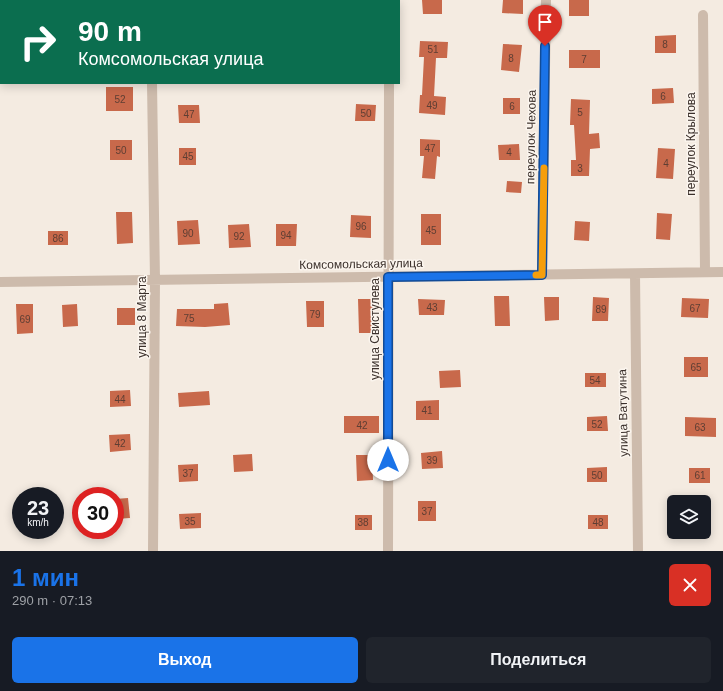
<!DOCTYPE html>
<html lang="ru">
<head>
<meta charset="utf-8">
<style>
	body { margin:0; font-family:Helvetica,sans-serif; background:#20242c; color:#f1f3f6; height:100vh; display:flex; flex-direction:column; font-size:15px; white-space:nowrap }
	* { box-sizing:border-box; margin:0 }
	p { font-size:13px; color:#9ea1a6 }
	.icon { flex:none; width:22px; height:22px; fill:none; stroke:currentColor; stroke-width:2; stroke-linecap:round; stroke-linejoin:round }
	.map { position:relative; height:551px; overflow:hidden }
	.details { display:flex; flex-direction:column; background:#171b24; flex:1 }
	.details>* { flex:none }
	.banner { position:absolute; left:0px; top:0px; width:400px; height:84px; box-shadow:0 2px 10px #0003; background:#0b6e4f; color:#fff; overflow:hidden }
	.buttons { position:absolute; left:667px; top:495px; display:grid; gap:8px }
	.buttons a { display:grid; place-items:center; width:44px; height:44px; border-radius:6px; background:#171b24; box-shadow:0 2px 10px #0003; font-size:20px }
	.speed { position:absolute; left:12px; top:487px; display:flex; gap:8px; font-size:20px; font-weight:700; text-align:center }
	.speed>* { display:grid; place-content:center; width:52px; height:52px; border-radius:50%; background:#171b24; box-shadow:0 2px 10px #0003; line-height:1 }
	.speed small { font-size:10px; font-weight:400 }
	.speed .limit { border:6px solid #d22; background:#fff; color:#111 }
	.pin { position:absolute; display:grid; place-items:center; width:34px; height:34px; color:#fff; margin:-41px -17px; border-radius:50% 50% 50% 0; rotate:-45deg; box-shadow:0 0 4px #0007 }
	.pin .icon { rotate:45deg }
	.me { position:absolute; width:44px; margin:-22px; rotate:0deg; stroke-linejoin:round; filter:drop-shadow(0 0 3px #0008) }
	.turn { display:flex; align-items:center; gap:14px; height:84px; padding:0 12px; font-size:18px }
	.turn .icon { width:52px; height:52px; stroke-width:2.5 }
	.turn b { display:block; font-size:28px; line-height:34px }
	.round { display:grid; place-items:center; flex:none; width:42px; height:42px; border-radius:6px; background:#20242c }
	.headline { display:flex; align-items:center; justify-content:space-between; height:68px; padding:0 12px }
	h1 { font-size:24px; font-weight:700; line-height:30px; color:#1a73e8 }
	.button { display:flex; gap:8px; margin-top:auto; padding:8px 12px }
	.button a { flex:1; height:46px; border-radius:6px; background:#1a73e8; color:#fff; font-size:16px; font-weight:700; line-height:46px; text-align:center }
	.button a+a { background:#20242c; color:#f1f3f6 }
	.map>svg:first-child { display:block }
	.building { fill:#c8694b }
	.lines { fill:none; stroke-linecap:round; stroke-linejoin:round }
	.street { stroke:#cdbbac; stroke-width:10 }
	.route-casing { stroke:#114b97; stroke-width:10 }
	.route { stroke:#1a73e8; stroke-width:7 }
	.slow { stroke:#f59e0b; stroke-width:7 }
	.labels { text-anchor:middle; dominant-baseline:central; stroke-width:3; stroke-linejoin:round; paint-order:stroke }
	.number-label { font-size:10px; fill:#5e3e33 }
	.street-label { font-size:12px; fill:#3b302b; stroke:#fbf5ee }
</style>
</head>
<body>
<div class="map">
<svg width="723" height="551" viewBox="0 0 723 551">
	<rect width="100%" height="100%" fill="#f4ebe1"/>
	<path class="building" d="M 422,0 L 442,0 L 442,14 L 423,14 Z
		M 503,0 L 523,0 L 523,14 L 502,13 Z
		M 569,0 L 589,0 L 589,16 L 569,16 Z
		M 676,35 L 676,53 L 655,53 L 655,36 Z
		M 420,41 L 448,42 L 447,58 L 436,58 L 434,96 L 446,97 L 445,115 L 419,113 L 420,95 L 422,95 L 424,57 L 419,57 Z
		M 503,44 L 522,45 L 519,72 L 501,70 Z
		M 569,50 L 600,50 L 600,68 L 569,68 Z
		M 106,87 L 133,87 L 133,111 L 106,111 Z
		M 673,88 L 674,103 L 652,104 L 652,89 Z
		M 503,98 L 520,98 L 520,114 L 503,114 Z
		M 571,99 L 590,100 L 589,134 L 599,133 L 600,148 L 590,149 L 589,176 L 571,176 L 571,160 L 576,160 L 574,125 L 570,125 Z
		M 356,104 L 376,105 L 375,121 L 355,121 Z
		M 178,105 L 199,105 L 200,123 L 179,123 Z
		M 420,139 L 440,140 L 440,157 L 437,156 L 435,179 L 422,178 L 424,156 L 420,156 Z
		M 110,140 L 132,140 L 132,160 L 110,160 Z
		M 519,144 L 520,160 L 499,160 L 498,145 Z
		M 179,148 L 196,148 L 196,165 L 179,165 Z
		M 658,148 L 675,149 L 673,179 L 656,178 Z
		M 507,181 L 522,182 L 521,193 L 506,192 Z
		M 116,212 L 132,212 L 133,243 L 117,244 Z
		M 657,213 L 672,214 L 670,240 L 656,239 Z
		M 421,214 L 441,214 L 441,245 L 421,245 Z
		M 351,215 L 371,216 L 371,238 L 350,237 Z
		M 198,220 L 200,244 L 178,245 L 177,221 Z
		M 575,221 L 590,222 L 589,241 L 574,240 Z
		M 249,224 L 251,247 L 229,248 L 228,225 Z
		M 276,224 L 297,224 L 296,246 L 276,246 Z
		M 48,231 L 68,231 L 68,245 L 48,245 Z
		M 494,296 L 509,296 L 510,326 L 495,326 Z
		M 544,297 L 559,297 L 559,320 L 545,321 Z
		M 593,297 L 609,298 L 608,321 L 592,321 Z
		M 682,298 L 709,299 L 708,318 L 681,317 Z
		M 358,299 L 373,299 L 375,333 L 359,333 Z
		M 418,299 L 445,300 L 444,315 L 419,315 Z
		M 306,301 L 324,301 L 324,327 L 307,327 Z
		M 228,303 L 230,325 L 205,327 L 176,326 L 177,309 L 214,309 L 214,304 Z
		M 16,304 L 33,304 L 33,333 L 17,334 Z
		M 77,304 L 78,326 L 63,327 L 62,305 Z
		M 117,308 L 135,308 L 135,325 L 117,325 Z
		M 684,357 L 708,357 L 708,377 L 684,377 Z
		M 460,370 L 461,387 L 440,388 L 439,371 Z
		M 585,373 L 606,373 L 606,387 L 585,387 Z
		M 130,390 L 131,406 L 110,407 L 110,391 Z
		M 209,391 L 210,405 L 179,407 L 178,393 Z
		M 439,400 L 439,420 L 416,420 L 416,401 Z
		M 344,416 L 379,416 L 379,433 L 344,433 Z
		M 607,416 L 608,431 L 587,431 L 587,417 Z
		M 685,417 L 716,418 L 716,437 L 685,436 Z
		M 130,434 L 131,450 L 110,452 L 109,435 Z
		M 442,451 L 443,468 L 422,469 L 421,453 Z
		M 252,454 L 253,471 L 234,472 L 233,455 Z
		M 356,455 L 372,455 L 373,480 L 357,481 Z
		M 198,464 L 198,481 L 179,482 L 178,465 Z
		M 607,467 L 607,482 L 587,482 L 587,468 Z
		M 689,468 L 710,468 L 710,483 L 689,483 Z
		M 128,498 L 130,518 L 115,519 L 115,499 Z
		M 418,501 L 436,501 L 436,521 L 418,521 Z
		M 201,513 L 201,528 L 180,529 L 179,514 Z
		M 355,515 L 372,515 L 372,530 L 355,530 Z
		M 588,515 L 608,515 L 608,529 L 588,529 Z"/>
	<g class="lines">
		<path class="street" d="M 151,0 L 151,1
			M 389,1 L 389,0
			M 703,15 L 705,272
			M 152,83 L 155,280 L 153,551
			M 635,274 L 638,551
			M 542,275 L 546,0
			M 0,282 L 723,272
			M 388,551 L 389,83"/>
	</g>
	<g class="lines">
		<defs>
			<path id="route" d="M 388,460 L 388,277 L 542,275 L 545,46"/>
		</defs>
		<use href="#route" class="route-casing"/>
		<use href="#route" class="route"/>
		<path class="slow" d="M 536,275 L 542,275 L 544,168"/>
	</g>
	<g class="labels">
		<g class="number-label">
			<text x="665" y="44">8</text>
			<text x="433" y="49">51</text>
			<text x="511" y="58">8</text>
			<text x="584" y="59">7</text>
			<text x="663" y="96">6</text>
			<text x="120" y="99">52</text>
			<text x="432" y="105">49</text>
			<text x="512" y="106">6</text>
			<text x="580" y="112">5</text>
			<text x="366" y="113">50</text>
			<text x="189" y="114">47</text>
			<text x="430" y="148">47</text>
			<text x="121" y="150">50</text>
			<text x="509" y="152">4</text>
			<text x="188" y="156">45</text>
			<text x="666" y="163">4</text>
			<text x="580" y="168">3</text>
			<text x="361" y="226">96</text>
			<text x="431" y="230">45</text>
			<text x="188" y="233">90</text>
			<text x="286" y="235">94</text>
			<text x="239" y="236">92</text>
			<text x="58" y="238">86</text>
			<text x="432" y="307">43</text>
			<text x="695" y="308">67</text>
			<text x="601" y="309">89</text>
			<text x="315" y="314">79</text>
			<text x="189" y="318">75</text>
			<text x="25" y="319">69</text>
			<text x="696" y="367">65</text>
			<text x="595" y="380">54</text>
			<text x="120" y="399">44</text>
			<text x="427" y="410">41</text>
			<text x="597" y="424">52</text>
			<text x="362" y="425">42</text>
			<text x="700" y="427">63</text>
			<text x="120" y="443">42</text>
			<text x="432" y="460">39</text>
			<text x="188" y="473">37</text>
			<text x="597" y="475">50</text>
			<text x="700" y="475">61</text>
			<text x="427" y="511">37</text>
			<text x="190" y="521">35</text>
			<text x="363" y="522">38</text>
			<text x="598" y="522">48</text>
		</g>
		<g class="street-label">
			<text transform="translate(531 137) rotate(-89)">переулок Чехова</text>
			<text transform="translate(691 144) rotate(-90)">переулок Крылова</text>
			<text transform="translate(361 264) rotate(-1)">Комсомольская улица</text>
			<text transform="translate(142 317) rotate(-90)">улица 8 Марта</text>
			<text transform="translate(375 329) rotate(-90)">улица Свистулева</text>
			<text transform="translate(623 413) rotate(-91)">улица Ватутина</text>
		</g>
	</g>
</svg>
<div class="buttons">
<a><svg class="icon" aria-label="layers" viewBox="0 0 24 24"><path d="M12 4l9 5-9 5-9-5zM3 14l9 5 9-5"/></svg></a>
</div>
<div class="speed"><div>23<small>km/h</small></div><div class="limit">30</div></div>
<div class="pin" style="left:545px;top:46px;background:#d93025"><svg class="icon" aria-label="arrive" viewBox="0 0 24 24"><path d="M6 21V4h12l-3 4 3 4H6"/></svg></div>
<svg class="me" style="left:388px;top:460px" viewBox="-20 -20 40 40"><circle r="19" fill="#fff"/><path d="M0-13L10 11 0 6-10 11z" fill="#1a73e8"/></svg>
<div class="banner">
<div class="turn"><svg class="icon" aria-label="right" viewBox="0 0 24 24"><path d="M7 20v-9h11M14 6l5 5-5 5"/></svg><div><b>90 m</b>Комсомольская улица</div></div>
</div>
</div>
<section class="details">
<div class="headline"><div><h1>1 мин</h1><p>290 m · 07:13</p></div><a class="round" style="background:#d93025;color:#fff"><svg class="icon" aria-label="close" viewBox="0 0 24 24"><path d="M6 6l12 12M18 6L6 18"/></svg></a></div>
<div class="button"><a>Выход</a><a>Поделиться</a></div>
</section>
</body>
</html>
